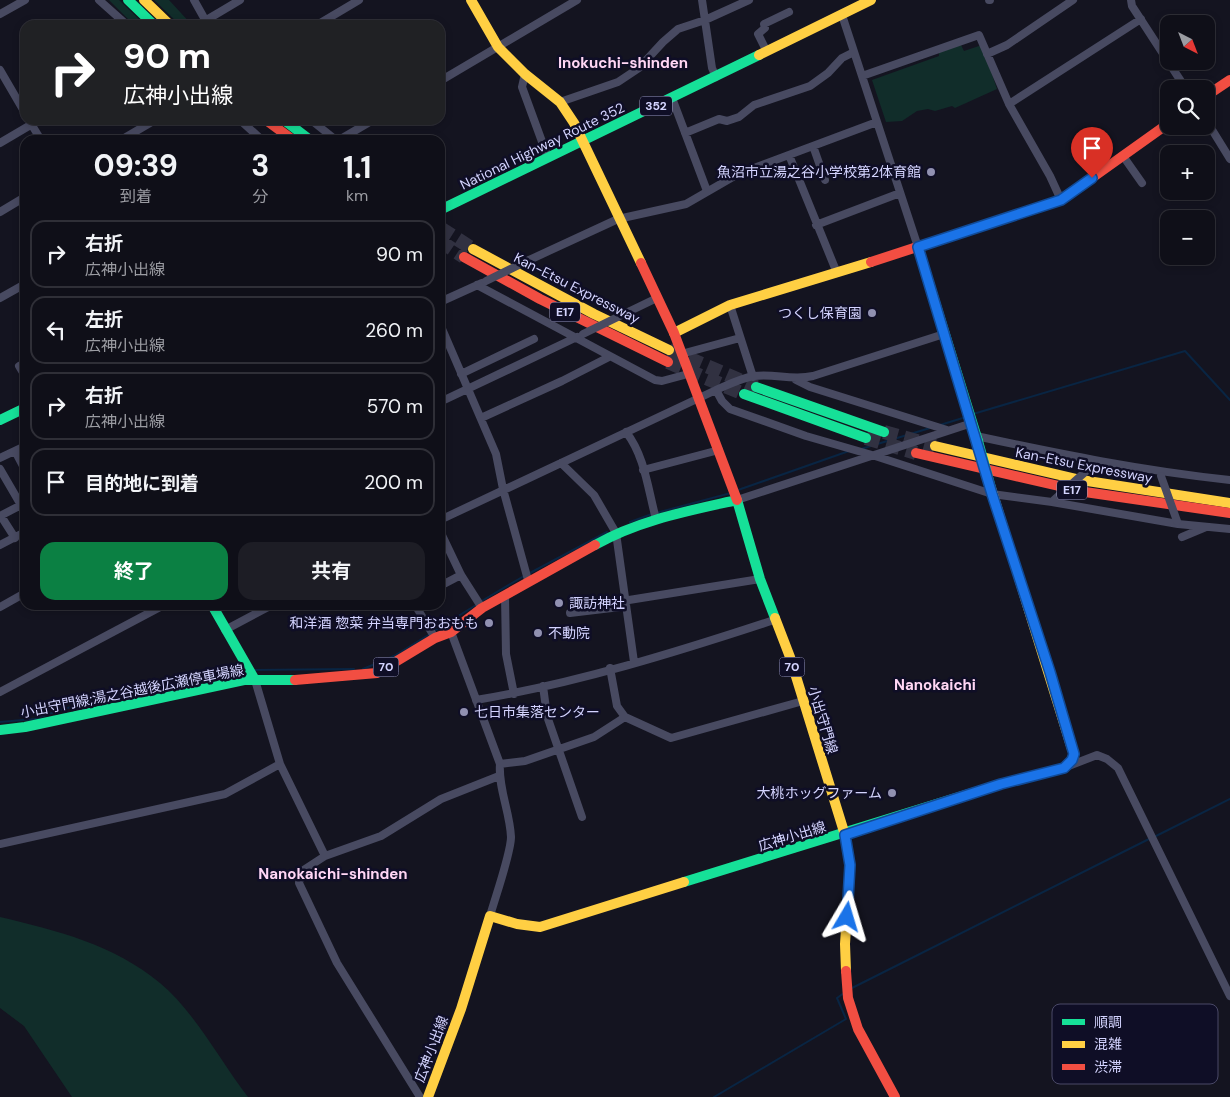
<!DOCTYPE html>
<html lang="ja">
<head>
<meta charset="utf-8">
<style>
	body { margin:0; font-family:"DM Sans","Noto Sans JP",sans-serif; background:#1d1d25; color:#f1f3f6; height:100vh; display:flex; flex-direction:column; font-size:19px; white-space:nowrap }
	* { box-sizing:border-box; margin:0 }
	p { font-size:16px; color:#9b9ca2 }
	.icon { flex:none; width:28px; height:28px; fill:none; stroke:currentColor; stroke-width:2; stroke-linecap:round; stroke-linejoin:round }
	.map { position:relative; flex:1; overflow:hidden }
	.panel { position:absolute; left:20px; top:135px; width:425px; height:475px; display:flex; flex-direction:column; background:#0f0f18; border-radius:15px; box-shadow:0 2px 8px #0003,0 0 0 1px #2f2f37 }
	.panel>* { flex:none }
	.hud { position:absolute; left:20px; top:20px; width:425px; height:105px; border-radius:15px; box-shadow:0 2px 8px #0003,0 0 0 1px #2f2f37; background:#202124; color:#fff; overflow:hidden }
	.needle { width:32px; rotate:138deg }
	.controls { position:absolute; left:1160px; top:15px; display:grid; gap:10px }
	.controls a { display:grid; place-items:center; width:55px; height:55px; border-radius:10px; background:#0f0f18; box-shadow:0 2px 8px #0003,0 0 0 1px #2f2f37; font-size:25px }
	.pin { position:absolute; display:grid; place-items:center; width:42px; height:42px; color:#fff; margin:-51px -21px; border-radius:50% 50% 50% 0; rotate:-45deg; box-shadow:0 0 5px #0007 }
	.pin .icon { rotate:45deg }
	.me { position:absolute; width:55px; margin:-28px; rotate:7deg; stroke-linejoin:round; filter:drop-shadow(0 0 4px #0008) }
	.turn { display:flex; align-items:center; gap:18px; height:105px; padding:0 20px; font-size:22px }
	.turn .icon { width:65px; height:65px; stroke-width:2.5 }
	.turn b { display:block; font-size:35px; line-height:42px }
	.eta { display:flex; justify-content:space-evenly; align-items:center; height:85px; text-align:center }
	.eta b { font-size:30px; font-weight:700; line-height:35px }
	.cta { display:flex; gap:10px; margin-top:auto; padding:10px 20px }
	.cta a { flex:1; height:58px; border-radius:15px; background:#0b8043; color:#fff; font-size:20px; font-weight:700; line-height:58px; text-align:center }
	.cta a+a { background:#1d1d25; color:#f1f3f6 }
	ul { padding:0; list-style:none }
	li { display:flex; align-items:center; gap:15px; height:68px; margin:0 10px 8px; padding:0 10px; border:2px solid #2f2f37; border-radius:15px }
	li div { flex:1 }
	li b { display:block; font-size:19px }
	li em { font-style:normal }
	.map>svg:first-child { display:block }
	.green { fill:#112d2a }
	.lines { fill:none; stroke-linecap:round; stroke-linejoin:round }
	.stream { stroke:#092543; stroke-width:2 }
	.highway-tunnel { stroke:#313141; stroke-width:14; stroke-dasharray:14 7; stroke-linecap:butt }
	.street { stroke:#484a61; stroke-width:8 }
	.fast { stroke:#16e098; stroke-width:10 }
	.slow { stroke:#ffcf43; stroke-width:10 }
	.jam { stroke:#f24e42; stroke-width:10 }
	.street-bridge { stroke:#484a61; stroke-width:8 }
	.fast-bridge { stroke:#16e098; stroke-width:10 }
	.route-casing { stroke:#114b97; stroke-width:12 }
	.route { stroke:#1a73e8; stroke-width:9 }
	.poi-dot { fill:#9191b1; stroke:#0f0e26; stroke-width:2 }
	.labels { text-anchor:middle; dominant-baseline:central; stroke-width:5; stroke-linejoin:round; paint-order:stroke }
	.shield { fill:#0f0e26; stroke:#9999be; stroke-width:1 }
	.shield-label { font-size:12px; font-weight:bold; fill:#d4d4ff }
	.street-label { font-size:14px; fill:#d4d4ff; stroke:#0f0e26 }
	.poi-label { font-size:14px; fill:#d4d4ff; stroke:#0f0e26; text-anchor:end }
	.neighbourhood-label { font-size:15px; font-weight:bold; fill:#ffd6f5; stroke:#0f0e26 }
	.key { fill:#0f0e26; stroke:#4a4967; stroke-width:1 }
	.key-label { font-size:14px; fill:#d4d4ff }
</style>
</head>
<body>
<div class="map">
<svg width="1230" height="1097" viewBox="0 0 1230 1097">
	<rect width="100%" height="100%" fill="#141420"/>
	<path class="green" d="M 109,0 L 119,0 L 145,25 L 134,25 Z
		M 154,0 L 169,0 L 192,25 L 180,25 Z
		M 961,45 L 964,51 L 982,45 L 997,89 L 955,108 L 952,106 L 935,111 L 928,109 L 917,111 L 902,121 L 886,122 L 872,80 L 939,56 L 939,52 Z
		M 0,917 C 58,931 113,944 160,983 C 195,1012 220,1061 248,1097 L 72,1097 L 24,1026 L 0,1008 Z"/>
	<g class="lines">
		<path class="stream" d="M 973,414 L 1185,351 L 1230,400
			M 940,425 L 966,417
			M 861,449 L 930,428
			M 738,490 L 849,451
			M 656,513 L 731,493
			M 630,522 L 652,514
			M 528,574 L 607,532
			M 480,602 L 524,576
			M 434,631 L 476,605
			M 363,669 L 394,656 L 430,634
			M 254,670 L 354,669
			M 0,722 L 35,719 L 60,710 L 176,679 L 244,670
			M 1154,837 L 1230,799
			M 852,988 L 1149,839
			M 714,1097 L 846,1019 L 837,998 L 844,993"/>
		<path class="highway-tunnel" d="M 440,228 L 473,249
			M 440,241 L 464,257
			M 669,350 L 756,387
			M 668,362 L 744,394
			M 884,432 L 935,446
			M 866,438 L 916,453"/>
		<path class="street" d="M 99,0 L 127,25
			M 194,0 L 208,25
			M 702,0 L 712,68 L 716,77
			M 989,0 L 990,0
			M 1131,0 L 1132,6 L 1186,89
			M 0,14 L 25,0
			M 842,15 L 918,247
			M 198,25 L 240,0
			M 317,25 L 359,0
			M 765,48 L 758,34 L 765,28 L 764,24 L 789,12
			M 987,54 L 1007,45 L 1073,0
			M 0,70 L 25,113
			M 525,74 L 522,87 L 548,158
			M 862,76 L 979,35 L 1009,104 L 1050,176 L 1061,200
			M 440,81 L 577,0
			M 672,98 L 707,191
			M 560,102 L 618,82 L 639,68 L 663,42 L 678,29 L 705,20 L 749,0
			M 1009,104 L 1141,19
			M 240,120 L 262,140
			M 311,120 L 336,140
			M 1206,120 L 1230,159
			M 30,122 L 41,140
			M 685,133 L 719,119 L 727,121 L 739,117 L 754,105 L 810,86 L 828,73 L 842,58 L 854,52
			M 121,140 L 155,120
			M 339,140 L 373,120
			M 0,143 L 39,120
			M 813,146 L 825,180
			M 789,155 L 837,273
			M 1123,156 L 1142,183
			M 0,212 L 25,197
			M 816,225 L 900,193
			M 527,261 L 618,219 L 686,204 L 738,174 L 877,122
			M 477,285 L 655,380 L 662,381 L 688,374
			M 0,298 L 25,284
			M 440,302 L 482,283
			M 730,305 L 753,377
			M 628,312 L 657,298
			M 440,324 L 496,454 L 503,489 L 528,580
			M 681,354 L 740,338
			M 25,363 L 19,366 L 25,376
			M 461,374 L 534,339
			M 796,380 L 810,387 L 947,430
			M 716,390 L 722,401 L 730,409 L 806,436 L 872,455 L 992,494 L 1052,502 L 1178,524 L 1230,529
			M 440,402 L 577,337
			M 481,418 L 562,381 L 609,357
			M 626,432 C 645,456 648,490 656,519
			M 976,436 C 1060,454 1144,471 1230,480
			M 15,451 L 25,470
			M 0,458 L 25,446
			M 561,463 L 594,495 L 616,533 L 634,662
			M 0,469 L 25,512
			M 643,470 L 719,450
			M 737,500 L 972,423
			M 0,516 L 25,503
			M 1,516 L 15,538
			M 440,520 L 716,390 C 728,385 741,378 754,376 C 775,373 791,381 813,376 L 944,334
			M 440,531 L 461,575 L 482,608
			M 1182,537 L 1206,527
			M 0,545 L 25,532
			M 440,586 L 461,575
			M 505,596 L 506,654 L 514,694
			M 419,605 L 417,608 L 435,638
			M 0,607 L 25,593
			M 570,613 L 620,607 L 629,600 L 760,579
			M 225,630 L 272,605
			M 451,632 L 500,764 C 498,788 510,812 511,837 C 511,853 495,898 490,916
			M 610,668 L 617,706 L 625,717 L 671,738 L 803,701
			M 255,680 L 280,764 L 325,856
			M 543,686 L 547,716 L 582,817
			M 0,692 L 164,605
			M 476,700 C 577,683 677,652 774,620
			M 500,764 L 525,761 L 594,737 L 625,717
			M 1066,767 L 1097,755 L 1107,759 L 1118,768 L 1230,996
			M 0,844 L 225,794 L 280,764
			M 420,1097 L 337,963 L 299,883 L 302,871 L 325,856 L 381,836 L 441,799 L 499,776"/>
		<path class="fast" d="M 128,0 L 154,25
			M 284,120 L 310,140
			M 440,210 L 759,55
			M 918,247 L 978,441
			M 756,387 L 884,432
			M 744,394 L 866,438
			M 0,420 L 25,408
			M 595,545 C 639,520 688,511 737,500 L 760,579 L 775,618
			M 212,605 L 255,680
			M 0,730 L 25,727 L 244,680 L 295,680
			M 684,882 L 1001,784 L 1064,768 L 1072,760 L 1074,754 L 1072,749"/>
		<path class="slow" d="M 144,0 L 170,25
			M 471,0 L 498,47 L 525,74 L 560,102 L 574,123 L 641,263
			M 759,55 L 871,0
			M 473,249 L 594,314 L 669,350
			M 674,333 L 730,305 L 871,262
			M 935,446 L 1081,480 L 1230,503
			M 991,488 L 1072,749
			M 775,618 L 790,657 L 845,835 L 850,865 L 845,944 L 846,971
			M 428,1097 L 461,1009 L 490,916 L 517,924 L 540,927 L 684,882"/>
		<path class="jam" d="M 1206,96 L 1230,80
			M 266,120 L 293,140
			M 464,257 L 540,299 L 668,362
			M 871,262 L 1061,200 L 1169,123
			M 641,263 L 674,333 L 737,500
			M 916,453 L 1085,492 L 1230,513
			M 295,680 L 377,673 L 435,638 L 451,632 L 482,608 L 595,545
			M 846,971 L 848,998 L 858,1029 L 895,1097"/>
		<path class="street-bridge" d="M 486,281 L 527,261
			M 583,334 L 628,312
			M 1161,476 L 1177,521
			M 1054,500 L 1094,464"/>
		<path class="fast-bridge" d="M 978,441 L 991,488"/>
	</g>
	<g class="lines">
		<defs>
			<path id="route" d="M 847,917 L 850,865 L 845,835 L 1001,784 L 1064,768 L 1072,760 L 1074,754 L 1050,672 L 992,494 L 918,247 L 1061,200 L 1092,178"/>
		</defs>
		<use href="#route" class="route-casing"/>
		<use href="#route" class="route"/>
	</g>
	<g class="poi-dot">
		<circle cx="931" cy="172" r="5"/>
		<circle cx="872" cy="313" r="5"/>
		<circle cx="559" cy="603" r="5"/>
		<circle cx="489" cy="623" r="5"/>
		<circle cx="538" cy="633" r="5"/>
		<circle cx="464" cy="712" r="5"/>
		<circle cx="892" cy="793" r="5"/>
	</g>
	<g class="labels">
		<g class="shield">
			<rect x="640" y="96.5" width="32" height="19" rx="4"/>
			<rect x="550" y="302.5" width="30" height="19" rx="4"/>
			<rect x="1057" y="480.5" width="30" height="19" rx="4"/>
			<rect x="373.5" y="657.5" width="25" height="19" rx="4"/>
			<rect x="779.5" y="657.5" width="25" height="19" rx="4"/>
		</g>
		<g class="shield-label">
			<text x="656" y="106">352</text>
			<text x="565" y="312">E17</text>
			<text x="1072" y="490">E17</text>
			<text x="386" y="667">70</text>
			<text x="792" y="667">70</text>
		</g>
		<g class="street-label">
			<text transform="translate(542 146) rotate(-26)">National Highway Route 352</text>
			<text transform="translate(577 288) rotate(27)">Kan-Etsu Expressway</text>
			<text transform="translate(1084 465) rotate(11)">Kan-Etsu Expressway</text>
			<text transform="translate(132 691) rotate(-11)">小出守門線;湯之谷越後広瀬停車場線</text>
			<text transform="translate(823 720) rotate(73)">小出守門線</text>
			<text transform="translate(792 836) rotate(-17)">広神小出線</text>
			<text transform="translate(431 1049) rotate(-69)">広神小出線</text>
		</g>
		<g class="poi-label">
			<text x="921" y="172">魚沼市立湯之谷小学校第2体育館</text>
			<text x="862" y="313">つくし保育園</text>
			<text x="569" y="603" text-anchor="start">諏訪神社</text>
			<text x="479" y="623">和洋酒 惣菜 弁当専門おおもも</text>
			<text x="548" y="633" text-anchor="start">不動院</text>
			<text x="474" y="712" text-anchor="start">七日市集落センター</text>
			<text x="882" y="793">大桃ホッグファーム</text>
		</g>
		<g class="neighbourhood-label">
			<text x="623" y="63">Inokuchi-shinden</text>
			<text x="935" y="685">Nanokaichi</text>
			<text x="333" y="874">Nanokaichi-shinden</text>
		</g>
	</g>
	<rect x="1052" y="1004" width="166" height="80" rx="8" class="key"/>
	<rect x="1062" y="1019" width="23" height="6" fill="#16e098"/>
	<rect x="1062" y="1041" width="23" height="7" fill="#ffcf43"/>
	<rect x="1062" y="1064" width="23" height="6" fill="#f24e42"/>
	<g class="key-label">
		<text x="1094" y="1027">順調</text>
		<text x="1094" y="1049">混雑</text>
		<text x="1094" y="1072">渋滞</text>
	</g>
</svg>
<div class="controls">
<a><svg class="needle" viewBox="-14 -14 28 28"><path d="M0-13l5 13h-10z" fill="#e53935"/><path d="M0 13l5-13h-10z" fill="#9b9ca2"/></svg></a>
<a><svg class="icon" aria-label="search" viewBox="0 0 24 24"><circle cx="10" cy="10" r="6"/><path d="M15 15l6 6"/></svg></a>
<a>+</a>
<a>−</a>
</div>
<div class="pin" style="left:1092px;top:178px;background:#d93025"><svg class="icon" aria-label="arrive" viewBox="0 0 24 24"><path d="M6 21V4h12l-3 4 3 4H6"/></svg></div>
<svg class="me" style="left:847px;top:917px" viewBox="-20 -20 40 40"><path d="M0-17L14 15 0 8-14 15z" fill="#1a73e8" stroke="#fff" stroke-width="4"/></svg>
<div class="hud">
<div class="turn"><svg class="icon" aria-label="right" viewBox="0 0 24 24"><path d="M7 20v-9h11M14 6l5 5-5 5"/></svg><div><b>90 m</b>広神小出線</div></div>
</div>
<section class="panel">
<div class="eta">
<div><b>09:39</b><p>到着</p></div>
<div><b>3</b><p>分</p></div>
<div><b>1.1</b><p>km</p></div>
</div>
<ul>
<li><svg class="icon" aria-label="right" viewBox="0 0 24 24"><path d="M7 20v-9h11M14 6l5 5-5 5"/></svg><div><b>右折</b><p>広神小出線</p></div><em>90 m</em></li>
<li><svg class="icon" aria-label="left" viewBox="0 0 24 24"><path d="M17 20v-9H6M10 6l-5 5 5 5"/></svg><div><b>左折</b><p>広神小出線</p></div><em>260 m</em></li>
<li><svg class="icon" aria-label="right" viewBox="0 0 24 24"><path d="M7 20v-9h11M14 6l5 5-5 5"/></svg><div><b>右折</b><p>広神小出線</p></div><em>570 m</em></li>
<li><svg class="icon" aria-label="arrive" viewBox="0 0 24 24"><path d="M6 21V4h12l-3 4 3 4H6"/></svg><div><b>目的地に到着</b></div><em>200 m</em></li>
</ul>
<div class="cta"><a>終了</a><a>共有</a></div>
</section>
</div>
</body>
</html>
